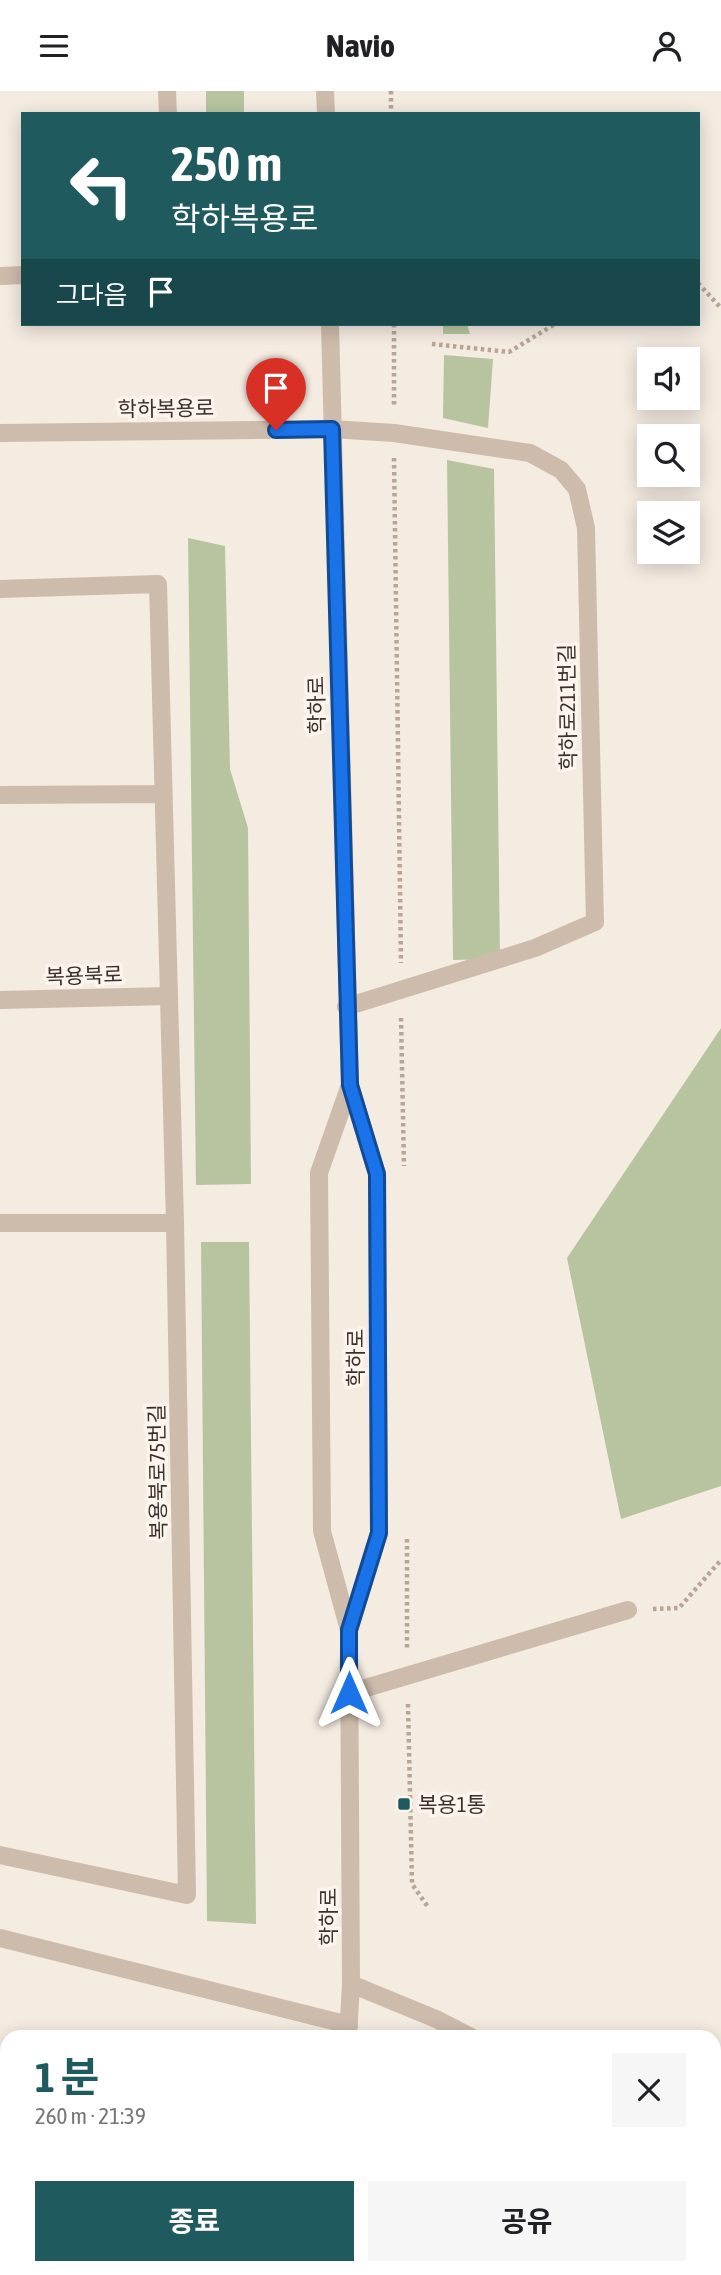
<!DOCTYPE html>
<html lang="ko">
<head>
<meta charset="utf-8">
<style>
	body { margin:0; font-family:"Asap Condensed","Noto Sans KR",sans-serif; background:#f6f6f6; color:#202124; height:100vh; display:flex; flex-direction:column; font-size:26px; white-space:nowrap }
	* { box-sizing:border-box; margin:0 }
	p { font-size:23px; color:#757577 }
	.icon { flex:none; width:38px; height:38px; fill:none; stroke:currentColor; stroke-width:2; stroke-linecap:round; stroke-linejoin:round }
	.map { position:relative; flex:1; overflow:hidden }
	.panel { position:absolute; left:0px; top:1939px; width:721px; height:245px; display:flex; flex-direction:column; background:#fff; border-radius:21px 21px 0 0; box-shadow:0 4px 18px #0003 }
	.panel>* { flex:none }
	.top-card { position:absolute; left:21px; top:21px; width:679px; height:214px; border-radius:0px; box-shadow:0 4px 18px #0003; background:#1f5a5e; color:#fff; overflow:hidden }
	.buttons { position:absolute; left:637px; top:256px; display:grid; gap:14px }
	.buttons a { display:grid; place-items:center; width:63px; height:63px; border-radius:0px; background:#fff; box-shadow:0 4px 18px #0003; font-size:35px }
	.pin { position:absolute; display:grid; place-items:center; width:60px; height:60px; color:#fff; margin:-72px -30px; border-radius:50% 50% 50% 0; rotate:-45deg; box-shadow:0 0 7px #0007 }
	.pin .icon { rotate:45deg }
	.me { position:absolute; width:77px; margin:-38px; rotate:0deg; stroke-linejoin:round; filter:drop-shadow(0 0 5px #0008) }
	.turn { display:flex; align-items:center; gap:24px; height:147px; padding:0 35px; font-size:32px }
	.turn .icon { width:91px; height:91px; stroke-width:2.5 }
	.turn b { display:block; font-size:49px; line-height:60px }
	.then { display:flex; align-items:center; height:66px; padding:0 35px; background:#0003; gap:14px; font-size:26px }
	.round { display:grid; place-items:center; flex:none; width:74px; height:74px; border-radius:0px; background:#f6f6f6 }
	.head { display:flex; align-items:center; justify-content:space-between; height:119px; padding:0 35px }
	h1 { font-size:42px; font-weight:700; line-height:52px; color:#1f5a5e }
	.action { display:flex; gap:14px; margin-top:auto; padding:14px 35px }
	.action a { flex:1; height:80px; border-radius:0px; background:#1f5a5e; color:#fff; font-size:28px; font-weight:700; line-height:80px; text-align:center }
	.action a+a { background:#f6f6f6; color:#202124 }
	header { display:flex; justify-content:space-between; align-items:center; height:91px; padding:0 35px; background:#fff; font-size:32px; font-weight:700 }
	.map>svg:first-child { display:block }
	.green { fill:#b8c4a0 }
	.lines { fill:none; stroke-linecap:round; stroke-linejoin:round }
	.path { stroke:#b9a596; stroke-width:4.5; stroke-dasharray:3.5 3.5; stroke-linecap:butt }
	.service { stroke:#cdbbac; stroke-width:18 }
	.minor { stroke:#cdbbac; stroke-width:18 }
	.tertiary { stroke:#cdbbac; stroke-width:18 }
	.route-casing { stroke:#114b97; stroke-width:18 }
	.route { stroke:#1a73e8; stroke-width:12 }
	.poi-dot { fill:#1f5a5e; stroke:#fbf5ee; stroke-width:2.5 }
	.labels { text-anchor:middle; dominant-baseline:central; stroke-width:7; stroke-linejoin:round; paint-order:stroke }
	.street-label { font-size:21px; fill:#3b302b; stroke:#fbf5ee }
	.poi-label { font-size:21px; fill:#3b302b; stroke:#fbf5ee; text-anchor:start }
</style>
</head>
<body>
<header><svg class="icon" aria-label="menu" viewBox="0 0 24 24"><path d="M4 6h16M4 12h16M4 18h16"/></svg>Navio<svg class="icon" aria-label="person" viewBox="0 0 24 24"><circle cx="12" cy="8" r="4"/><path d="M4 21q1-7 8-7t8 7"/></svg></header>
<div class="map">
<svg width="721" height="2184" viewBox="0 0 721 2184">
	<rect width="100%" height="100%" fill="#f4ebe1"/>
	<path class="green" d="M 206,0 L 244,0 L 244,23 L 206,23 Z
		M 443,233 L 467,233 L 470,243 L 443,243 Z
		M 444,264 L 493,268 L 488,337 L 443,327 Z
		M 447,369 L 494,378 L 500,868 L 453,869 Z
		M 188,447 L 225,455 L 230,678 L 248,737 L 251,1093 L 196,1094 Z
		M 721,937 L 721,1395 L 621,1428 L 567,1167 Z
		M 201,1151 L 249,1151 L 256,1833 L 207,1830 Z"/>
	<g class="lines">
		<path class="path" d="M 391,0 L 391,23
			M 698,192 L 721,217
			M 394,233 L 394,316
			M 432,253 L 509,261 L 555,233
			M 394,367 L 401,872
			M 401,927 L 404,1075
			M 407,1448 L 407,1558
			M 653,1518 L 679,1517 L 721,1469
			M 408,1613 L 412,1793 L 428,1816
			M 401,2184 L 402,2177"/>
		<path class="service" d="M 349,1602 L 628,1519"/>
		<path class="minor" d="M 167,0 L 168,23
			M 0,185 L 23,184
			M 332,338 L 394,342 L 530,362 L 561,379 L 577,398 L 586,437 L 595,831 L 535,857 L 346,916
			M 0,498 L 158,493 L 175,1132 L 187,1804 L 0,1764
			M 0,704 L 163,703
			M 0,909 L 169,905
			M 0,1132 L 175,1132
			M 0,1847 L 349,1934
			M 351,1893 L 436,1928 L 471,1946
			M 714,2044 L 721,2046
			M 454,2184 L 454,2177"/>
		<path class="tertiary" d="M 325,0 L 326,23
			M 330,233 L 350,994 L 377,1083 L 379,1442 L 349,1539
			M 0,342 L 332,338
			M 348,1946 L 351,1893 L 349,1539 L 322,1440 L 319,1082 L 350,994
			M 330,2184 L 331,2177"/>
	</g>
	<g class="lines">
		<defs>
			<path id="route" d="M 276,339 L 332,338 L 350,994 L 377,1083 L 379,1442 L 349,1539 L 349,1602"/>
		</defs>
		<use href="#route" class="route-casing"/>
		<use href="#route" class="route"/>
	</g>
	<rect class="poi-dot" x="397" y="1706" width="14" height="14" rx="3.5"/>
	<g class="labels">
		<g class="street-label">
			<text transform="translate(166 317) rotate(-1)">학하복용로</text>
			<text transform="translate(316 614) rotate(-91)">학하로</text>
			<text transform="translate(567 616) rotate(-91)">학하로211번길</text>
			<text transform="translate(84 884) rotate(-2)">복용북로</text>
			<text transform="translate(355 1267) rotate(-90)">학하로</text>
			<text transform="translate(157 1381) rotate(-91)">복용북로75번길</text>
			<text transform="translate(328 1826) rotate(-90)">학하로</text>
		</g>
		<g class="poi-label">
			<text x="418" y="1713">복용1통</text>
		</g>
	</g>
</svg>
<div class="buttons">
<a><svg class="icon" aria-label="sound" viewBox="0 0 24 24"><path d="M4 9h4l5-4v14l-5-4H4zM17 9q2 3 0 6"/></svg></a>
<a><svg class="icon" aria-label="search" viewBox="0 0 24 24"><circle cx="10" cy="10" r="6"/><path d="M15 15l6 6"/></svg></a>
<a><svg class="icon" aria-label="layers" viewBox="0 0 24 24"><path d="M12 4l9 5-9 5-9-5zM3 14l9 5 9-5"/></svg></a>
</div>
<div class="pin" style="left:276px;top:339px;background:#d93025"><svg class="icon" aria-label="arrive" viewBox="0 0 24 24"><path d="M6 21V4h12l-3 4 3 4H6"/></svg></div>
<svg class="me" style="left:349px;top:1602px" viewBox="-20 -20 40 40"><path d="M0-17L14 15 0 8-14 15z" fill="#1a73e8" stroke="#fff" stroke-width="4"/></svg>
<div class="top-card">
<div class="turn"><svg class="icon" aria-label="left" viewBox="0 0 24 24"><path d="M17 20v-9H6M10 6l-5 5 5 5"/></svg><div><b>250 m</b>학하복용로</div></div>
<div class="then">그다음<svg class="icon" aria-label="arrive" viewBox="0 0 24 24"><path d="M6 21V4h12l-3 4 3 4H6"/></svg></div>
</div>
<section class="panel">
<div class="head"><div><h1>1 분</h1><p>260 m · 21:39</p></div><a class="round"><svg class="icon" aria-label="close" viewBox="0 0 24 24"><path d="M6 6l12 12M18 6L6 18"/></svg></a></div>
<div class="action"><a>종료</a><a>공유</a></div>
</section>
</div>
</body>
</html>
